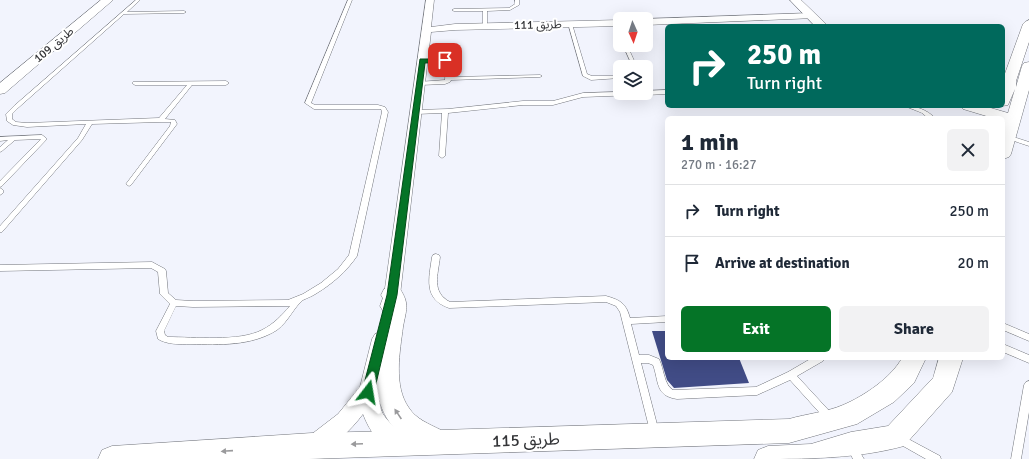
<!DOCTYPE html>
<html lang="en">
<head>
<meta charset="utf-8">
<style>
	body { margin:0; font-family:Signika,"Noto Sans Arabic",sans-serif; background:#f2f2f3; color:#1f2937; height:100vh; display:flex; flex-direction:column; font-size:15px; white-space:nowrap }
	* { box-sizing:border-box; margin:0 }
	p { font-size:13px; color:#747a83 }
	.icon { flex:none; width:22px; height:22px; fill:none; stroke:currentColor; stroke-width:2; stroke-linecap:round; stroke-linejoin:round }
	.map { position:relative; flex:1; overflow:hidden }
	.side { position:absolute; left:665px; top:116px; width:340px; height:244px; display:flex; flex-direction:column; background:#fff; border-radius:6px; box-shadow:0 4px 16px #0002 }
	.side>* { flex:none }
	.top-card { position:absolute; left:665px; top:24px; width:340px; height:84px; border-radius:6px; box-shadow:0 4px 16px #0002; background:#00695c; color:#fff; overflow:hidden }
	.needle { width:26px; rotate:177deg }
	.fabs { position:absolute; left:613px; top:12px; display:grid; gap:8px }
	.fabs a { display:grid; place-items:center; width:40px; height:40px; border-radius:6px; background:#fff; box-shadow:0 4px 16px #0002; font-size:20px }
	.pin { position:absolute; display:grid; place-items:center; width:34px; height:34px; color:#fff; margin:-17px; border-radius:8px; box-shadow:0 2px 6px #0006 }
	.me { position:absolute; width:44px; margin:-22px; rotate:14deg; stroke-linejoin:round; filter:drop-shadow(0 0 3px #0008) }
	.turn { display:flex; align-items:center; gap:14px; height:84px; padding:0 16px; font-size:18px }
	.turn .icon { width:52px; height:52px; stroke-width:2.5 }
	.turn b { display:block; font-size:28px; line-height:34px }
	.round { display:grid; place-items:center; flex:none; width:42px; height:42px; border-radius:6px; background:#f2f2f3 }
	.headline { display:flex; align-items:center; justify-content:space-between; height:68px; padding:0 16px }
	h1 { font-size:24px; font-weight:800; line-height:30px }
	.primary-button { display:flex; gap:8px; margin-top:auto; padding:8px 16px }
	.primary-button a { flex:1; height:46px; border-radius:6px; background:#057427; color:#fff; font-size:16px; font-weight:800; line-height:46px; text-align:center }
	.primary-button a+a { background:#f2f2f3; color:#1f2937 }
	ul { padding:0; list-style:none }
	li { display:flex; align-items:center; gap:12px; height:52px; padding:0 16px; border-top:1px solid #e0e1e3 }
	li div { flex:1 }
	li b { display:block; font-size:15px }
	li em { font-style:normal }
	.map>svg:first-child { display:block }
	.building { fill:#414c86 }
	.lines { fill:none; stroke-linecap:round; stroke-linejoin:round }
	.service-casing { stroke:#72757c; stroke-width:1 }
	.minor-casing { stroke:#72757c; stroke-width:1 }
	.tertiary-casing { stroke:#72757c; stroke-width:1 }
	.service { fill:#fff; fill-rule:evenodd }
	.minor { fill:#fff; fill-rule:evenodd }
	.tertiary { fill:#fff; fill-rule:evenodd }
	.oneway { fill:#9a9a9c }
	.route { fill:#057427; stroke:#034b19 }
	.labels { text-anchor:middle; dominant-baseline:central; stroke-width:4; stroke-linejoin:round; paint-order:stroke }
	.far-street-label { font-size:12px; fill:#343538; stroke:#fff }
	.near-street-label { font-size:17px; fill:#343538; stroke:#fff }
</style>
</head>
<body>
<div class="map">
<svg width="1029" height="459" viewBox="0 0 1029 459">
	<rect width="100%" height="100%" fill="#f2f4fd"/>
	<path class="building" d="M 652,331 L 667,331 L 667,358 L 739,358 L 749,383 L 674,388 L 667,380 Z"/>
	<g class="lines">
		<defs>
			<path id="service" d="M 136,0 L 140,0 L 127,12 L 184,11 L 186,12 L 184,13 L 124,14 L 18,108 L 12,114 L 12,119 L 16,122 L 27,123 L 159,118 L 187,85 L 135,85 L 132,83 L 133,82 L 226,81 L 229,83 L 226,85 L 192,85 L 165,119 L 175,120 L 177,124 L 131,185 L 129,186 L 126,184 L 170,126 L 171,122 L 161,122 L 92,124 L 82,140 L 2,232 L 0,232 L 0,226 L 78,138 L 86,124 L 27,127 L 13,125 L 7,121 L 6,114 L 14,106 Z
				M 348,0 L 352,0 L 311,103 L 315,105 L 378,105 L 385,107 L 388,112 L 357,256 C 347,271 332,284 317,293 C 313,296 307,298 303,300 C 294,307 288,322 277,330 C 252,346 219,345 191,344 C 179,344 168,345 158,339 L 156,331 L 170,304 L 160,294 L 158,272 L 151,268 L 0,271 L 0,265 L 152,262 L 165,269 L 166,271 L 168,293 L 176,300 L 193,301 L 288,300 L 303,294 L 321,283 L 338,269 L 349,255 L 382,112 L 381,109 L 314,109 L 305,103 ZM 176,306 L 193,307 L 290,306 C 282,315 274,324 262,330 C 239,342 194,337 168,337 L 165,335 L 164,331 Z
				M 515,0 L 519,0 L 519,5 L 510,10 L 487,11 L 487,26 L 485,27 L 483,26 L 483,11 L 454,11 L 452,10 L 454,9 L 509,8 L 515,4 Z
				M 613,22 L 617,23 L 620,29 L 620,35 L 618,34 L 613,23 Z
				M 568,23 L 572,24 L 587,74 L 592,76 L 620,76 L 620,78 L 591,80 L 583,76 Z
				M 623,45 L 627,45 L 637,67 L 633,67 Z
				M 421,60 L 450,60 L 451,77 L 540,75 L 542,76 L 540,77 L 451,80 L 450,82 L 445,84 L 420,85 L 417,83 L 418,82 L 445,80 L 446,62 L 421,62 Z
				M 667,90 L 667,94 L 646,95 L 643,93 L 646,93 L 646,91 Z
				M 620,92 L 620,93 L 639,93 L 636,95 L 583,97 L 553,105 L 523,105 L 448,113 L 445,156 L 442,158 L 439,156 L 442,113 L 416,114 L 413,112 L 416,110 L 448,109 L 523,101 L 553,101 L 583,93 Z
				M 905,106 C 917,106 927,110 935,118 L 928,118 L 922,113 Z
				M 42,135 L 46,138 L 46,140 L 2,186 L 0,187 L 0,181 L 41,139 L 15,140 L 2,151 L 0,152 L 0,147 L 8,140 L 0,141 L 0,137 Z
				M 1007,135 L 1029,142 L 1029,146 L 1005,138 L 1005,136 Z
				M 0,188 L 3,190 L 3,193 L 0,195 Z
				M 436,254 L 439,255 L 440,257 C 438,275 431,292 450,302 L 606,296 C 620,300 626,303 630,318 L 667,316 L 667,322 L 631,324 L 639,355 L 649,355 L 659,359 C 664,369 664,385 673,390 L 756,387 L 788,372 L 812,358 L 824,358 L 823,361 L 797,376 L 833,415 L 835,418 L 833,421 L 830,422 L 827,421 L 790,380 L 757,395 L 677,399 C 655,396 659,381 653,365 L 648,363 L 641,363 L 659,432 L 657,435 L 654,437 L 651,435 L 620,312 L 616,306 L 606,302 L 449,308 C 423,299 429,278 432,257 L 433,255 Z
				M 1003,323 L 1029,334 L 1029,341 L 1003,330 Z
				M 1003,344 L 1029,355 L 1029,363 L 1003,352 Z
				M 1029,381 L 1029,412 L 1021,459 L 1011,459 L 1024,385 L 1026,382 Z
				M 899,434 L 940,456 L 941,459 L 926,459 L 896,442 L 894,439 L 896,436 Z
				M 852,442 L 855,444 L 864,459 L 853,459 L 847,447 L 849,444 Z"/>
			<path id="minor" d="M 426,0 L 434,0 L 431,27 L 455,24 L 620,20 L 620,26 L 455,30 L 431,32 L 400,295 L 395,311 L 389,313 L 383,311 L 380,306 L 384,295 Z
				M 812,13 L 815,14 L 816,16 L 815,18 L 646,25 L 646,19 Z
				M 381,332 L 387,334 L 390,339 C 385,359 372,395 383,414 C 390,425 401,431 407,443 L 403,450 L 396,453 C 380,447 369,430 363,414 C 351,430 334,447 315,454 L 308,451 L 304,444 L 308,437 L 338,414 L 360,387 L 372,339 L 375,334 Z"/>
			<path id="tertiary" d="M 101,0 L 113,0 L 5,93 L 0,94 L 0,83 Z
				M 790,0 L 801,0 L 828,26 L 815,26 Z
				M 1029,20 L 1029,42 L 1016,81 L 1016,87 L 1022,66 L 1024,63 L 1029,62 L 1029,90 L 1011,154 L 1009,157 L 1003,159 L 1003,128 L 1005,122 L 1003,121 L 1003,118 L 993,118 L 963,109 L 961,106 L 984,106 L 1008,113 L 1015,89 L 1008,105 L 1002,106 L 1003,106 L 1003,79 L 1023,24 L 1025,22 Z
				M 392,287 L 400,289 C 410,304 406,310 403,327 C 400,351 393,386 409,408 C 416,419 429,424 441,430 L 789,419 C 806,414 827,412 843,405 C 864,396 891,378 902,358 L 926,358 L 914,383 L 894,402 L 857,424 L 789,443 L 309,459 L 98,459 L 102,450 L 112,446 L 312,433 L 397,431 C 363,397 378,343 385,302 L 381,295 L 384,289 Z
				M 939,358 L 963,358 L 952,392 L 904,446 C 857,459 804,459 754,459 L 758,450 L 768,446 L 811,444 L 851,432 L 888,426 L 933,378 Z"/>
		</defs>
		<use href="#service" class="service-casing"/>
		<use href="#minor" class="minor-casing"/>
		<use href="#tertiary" class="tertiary-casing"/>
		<use href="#service" class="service"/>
		<use href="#minor" class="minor"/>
		<use href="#tertiary" class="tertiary"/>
	</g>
	<defs><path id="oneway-solid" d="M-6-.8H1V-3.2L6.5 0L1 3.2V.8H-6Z"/></defs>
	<g class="oneway">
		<use href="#oneway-solid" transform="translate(398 414) rotate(-124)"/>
		<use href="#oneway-solid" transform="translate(357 444) rotate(178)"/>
		<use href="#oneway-solid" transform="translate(227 451) rotate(176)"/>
	</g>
	<path class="route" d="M 420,59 L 445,59 L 448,60 L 445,62 L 425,63 L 397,295 L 374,392 L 372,396 L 368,397 L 364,396 L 362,392 L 387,295 Z"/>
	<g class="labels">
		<g class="far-street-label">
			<text transform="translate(538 25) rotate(-1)">طريق 111</text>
			<text transform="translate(54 45) rotate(-40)">طريق 109</text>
		</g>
		<g class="near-street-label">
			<text transform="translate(526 440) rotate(-2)">طريق 115</text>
		</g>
	</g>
</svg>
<div class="fabs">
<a><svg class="needle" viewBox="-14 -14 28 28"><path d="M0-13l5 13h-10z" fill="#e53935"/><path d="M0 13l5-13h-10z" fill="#747a83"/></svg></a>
<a><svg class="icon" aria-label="layers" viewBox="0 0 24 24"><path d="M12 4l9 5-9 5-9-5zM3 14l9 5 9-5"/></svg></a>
</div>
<div class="pin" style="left:445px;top:60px;background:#d93025"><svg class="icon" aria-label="arrive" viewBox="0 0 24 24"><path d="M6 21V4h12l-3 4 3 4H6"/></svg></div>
<svg class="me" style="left:368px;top:392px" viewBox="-20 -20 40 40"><path d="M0-17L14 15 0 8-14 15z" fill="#057427" stroke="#fff" stroke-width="4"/></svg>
<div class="top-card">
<div class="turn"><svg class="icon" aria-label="right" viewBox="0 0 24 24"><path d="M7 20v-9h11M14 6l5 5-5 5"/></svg><div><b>250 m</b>Turn right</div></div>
</div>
<section class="side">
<div class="headline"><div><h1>1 min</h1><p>270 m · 16:27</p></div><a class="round"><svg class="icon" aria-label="close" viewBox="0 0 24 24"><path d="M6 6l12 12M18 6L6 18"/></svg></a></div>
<ul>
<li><svg class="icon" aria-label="right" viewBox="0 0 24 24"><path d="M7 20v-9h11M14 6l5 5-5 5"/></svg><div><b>Turn right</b></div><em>250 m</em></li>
<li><svg class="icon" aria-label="arrive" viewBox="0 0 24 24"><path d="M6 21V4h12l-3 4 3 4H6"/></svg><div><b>Arrive at destination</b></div><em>20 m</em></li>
</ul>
<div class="primary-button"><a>Exit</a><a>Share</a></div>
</section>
</div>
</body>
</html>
